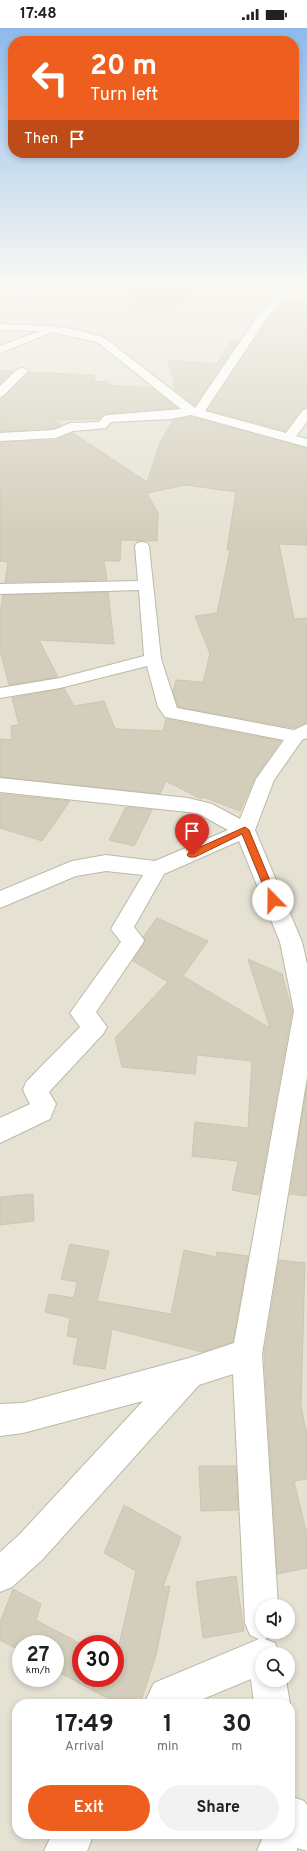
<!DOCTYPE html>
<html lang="en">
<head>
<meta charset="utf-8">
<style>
	body { margin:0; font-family:Overpass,sans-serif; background:#f2f2f2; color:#202124; height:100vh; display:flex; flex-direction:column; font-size:15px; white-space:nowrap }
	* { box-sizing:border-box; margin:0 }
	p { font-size:13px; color:#757577 }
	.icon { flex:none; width:22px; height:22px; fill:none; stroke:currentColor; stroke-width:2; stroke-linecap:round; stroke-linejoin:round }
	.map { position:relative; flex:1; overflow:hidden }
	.details { position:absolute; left:12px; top:1671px; width:283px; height:140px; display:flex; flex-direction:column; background:#fff; border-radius:16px; box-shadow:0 2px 6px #0003 }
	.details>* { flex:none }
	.banner { position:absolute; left:8px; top:8px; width:291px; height:122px; border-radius:16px; box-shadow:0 2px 6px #0003; background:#ee5f1f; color:#fff; overflow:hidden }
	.controls { position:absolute; left:255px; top:1571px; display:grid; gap:8px }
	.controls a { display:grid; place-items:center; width:40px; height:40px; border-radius:50%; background:#fff; box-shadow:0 2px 6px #0003; font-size:20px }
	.speed { position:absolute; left:12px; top:1607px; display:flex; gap:8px; font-size:20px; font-weight:700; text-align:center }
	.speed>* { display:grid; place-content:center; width:52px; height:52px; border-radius:50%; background:#fff; box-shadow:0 2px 6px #0003; line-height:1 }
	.speed small { font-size:10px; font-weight:400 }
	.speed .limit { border:6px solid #d22; background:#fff; color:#111 }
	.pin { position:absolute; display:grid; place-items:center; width:34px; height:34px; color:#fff; margin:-41px -17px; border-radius:50% 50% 50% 0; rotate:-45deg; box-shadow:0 0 4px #0007 }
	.pin .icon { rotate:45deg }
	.me { position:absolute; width:44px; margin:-22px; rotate:338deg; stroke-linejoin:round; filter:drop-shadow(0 0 3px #0008) }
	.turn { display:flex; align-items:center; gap:14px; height:84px; padding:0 16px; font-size:18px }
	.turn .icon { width:52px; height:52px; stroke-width:2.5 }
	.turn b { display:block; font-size:28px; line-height:34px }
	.then { display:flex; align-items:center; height:38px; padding:0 16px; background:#0003; gap:8px; font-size:15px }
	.eta { display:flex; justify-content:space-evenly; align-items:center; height:68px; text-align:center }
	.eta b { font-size:24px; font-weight:700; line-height:28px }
	.cta { display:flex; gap:8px; margin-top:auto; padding:8px 16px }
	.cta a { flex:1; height:46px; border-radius:24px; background:#ee5f1f; color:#fff; font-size:16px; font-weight:700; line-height:46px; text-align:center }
	.cta a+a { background:#f2f2f2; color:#202124 }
	.status { display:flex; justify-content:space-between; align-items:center; height:28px; padding:0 20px; background:#fff; direction:ltr }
	.status svg { height:11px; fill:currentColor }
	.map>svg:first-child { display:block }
	.residential { fill:#e5e2d4; fill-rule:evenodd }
	.building { fill:#d3cdbb; stroke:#cdc6af }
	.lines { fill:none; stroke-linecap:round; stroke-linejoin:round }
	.street-casing { stroke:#bcb9a8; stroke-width:2 }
	.street { fill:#fff; fill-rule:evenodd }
	.route { fill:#ee5f1f; stroke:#9b3e14 }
</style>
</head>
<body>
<div class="status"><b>17:48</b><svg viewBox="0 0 49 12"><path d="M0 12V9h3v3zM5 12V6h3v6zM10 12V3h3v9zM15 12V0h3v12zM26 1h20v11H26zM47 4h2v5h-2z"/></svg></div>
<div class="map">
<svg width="307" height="1823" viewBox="0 0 307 1823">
	<rect width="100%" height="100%" fill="#f2f0e5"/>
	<path class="residential" d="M 0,253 L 307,253 L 307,1823 L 0,1823 ZM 262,1578 L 288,1578 L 288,1604 L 262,1604 ZM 21,1616 L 55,1616 L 55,1650 L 21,1650 ZM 81,1616 L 115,1616 L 115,1650 L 81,1650 ZM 262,1626 L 288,1626 L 288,1652 L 262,1652 ZM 17,1676 L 290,1676 L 290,1806 L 17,1806 Z"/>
	<path class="building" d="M 131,253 L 191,253 L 180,279 L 131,279 Z
		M 285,270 L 307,273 L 307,380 L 302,381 L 285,403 L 207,382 L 266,294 Z
		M 232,312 L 239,312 L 195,378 L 174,361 L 176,362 L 168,332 L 217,336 Z
		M 0,342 L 13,343 L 0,356 Z
		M 29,344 L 94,347 L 95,354 L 107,353 L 108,357 L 152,360 L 177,380 L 108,386 L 100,391 L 54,392 L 62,397 L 54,401 L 0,404 L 0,370 L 5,368 Z
		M 191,389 L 307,420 L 307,517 L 279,516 L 294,591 L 307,590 L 307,694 L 294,700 L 178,679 L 173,663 L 176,652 L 203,654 L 210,626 L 195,588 L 217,585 L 230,522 L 227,522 L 236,464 L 186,457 L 147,465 L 158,485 L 157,513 L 121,512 L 120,533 L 104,533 L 107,552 L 5,554 L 8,534 L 0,533 L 0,414 L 56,412 L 73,405 L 147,454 L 160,415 L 173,392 Z
		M 108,564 L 114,616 L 39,612 L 58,649 L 9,657 L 0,623 L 0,585 L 3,567 Z
		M 64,660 L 74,678 L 104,673 L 115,701 L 163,703 L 166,691 L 281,713 L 255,750 L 240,783 L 203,769 L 201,771 L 166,753 L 160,766 L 0,749 L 0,711 L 12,712 L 11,698 L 19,697 L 12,670 Z
		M 0,766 L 70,773 L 42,813 L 0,800 Z
		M 126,779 L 152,782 L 134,818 L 109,812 Z
		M 157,890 L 208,913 L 183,948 L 270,1000 L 248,931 L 282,946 L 292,983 L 260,1162 L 258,1167 L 232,1162 L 238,1133 L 192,1128 L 195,1094 L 248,1100 L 252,1033 L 197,1027 L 195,1046 L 122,1039 L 115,1010 L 168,954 L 133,933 L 144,915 L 145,911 L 143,909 Z
		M 307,1058 L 307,1168 L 290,1166 Z
		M 33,1166 L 34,1193 L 0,1197 L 0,1169 Z
		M 70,1216 L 109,1223 L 97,1273 L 171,1286 L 184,1222 L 216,1229 L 217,1224 L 248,1228 L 233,1314 L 202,1324 L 112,1301 L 105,1341 L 73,1336 L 78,1310 L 67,1308 L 70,1290 L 45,1284 L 49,1266 L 74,1270 L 77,1254 L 61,1251 Z
		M 279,1232 L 305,1235 L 301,1378 L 307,1407 L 307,1451 L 294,1453 L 307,1506 L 307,1540 L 277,1546 L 264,1326 Z
		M 199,1438 L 236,1438 L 238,1482 L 201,1483 Z
		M 124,1477 L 181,1509 L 163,1559 L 170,1558 L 156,1627 L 140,1676 L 118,1676 L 55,1642 L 55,1616 L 21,1616 L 21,1623 L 0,1612 L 0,1594 L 13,1561 L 41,1576 L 36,1592 L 81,1616 L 81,1650 L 115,1650 L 115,1634 L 136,1543 L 104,1525 Z
		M 236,1548 L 244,1603 L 203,1610 L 196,1554 Z"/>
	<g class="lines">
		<defs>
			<path id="street" d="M 32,253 L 47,253 L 0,271 L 0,265 Z
				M 287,253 L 297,253 L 265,293 L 205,383 L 286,405 L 303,382 L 307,381 L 307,394 L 296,408 L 307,411 L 307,419 L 191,387 L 171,391 L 111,394 L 106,400 L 73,403 L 56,410 L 0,413 L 0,405 L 54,402 L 70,395 L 99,394 L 104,388 L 108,387 L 181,381 L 97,314 L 52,304 L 0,325 L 0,318 L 40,303 L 0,302 L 0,296 L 51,298 L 77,302 L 105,310 L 195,380 L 257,289 Z
				M 22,340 L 26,341 L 28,343 L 4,367 L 0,369 L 0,358 L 18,341 Z
				M 142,514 L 147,515 L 149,518 L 161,631 L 177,680 L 294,702 L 307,696 L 307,710 L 302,712 L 274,752 L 255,802 L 302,914 L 307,936 L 307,1049 L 262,1326 L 278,1578 L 262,1578 L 262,1604 L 276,1604 L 274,1607 L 265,1611 L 275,1615 L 279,1626 L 262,1626 L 262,1652 L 286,1652 L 290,1676 L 254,1676 L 251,1651 L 191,1676 L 144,1676 L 154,1655 L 259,1611 L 250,1607 L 245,1595 L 233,1346 L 199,1357 L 43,1531 L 12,1559 L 0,1564 L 0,1524 L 19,1507 L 143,1373 L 23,1405 L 0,1408 L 0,1376 L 23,1375 L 189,1330 L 234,1315 L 294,983 L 280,914 L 239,813 L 164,846 L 134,899 L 144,912 L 143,915 L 96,984 L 107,999 L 103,1006 L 49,1064 L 56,1076 L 50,1091 L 0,1115 L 0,1090 L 30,1076 L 23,1062 L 26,1054 L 80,999 L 70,985 L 121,914 L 111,901 L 143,847 L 106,843 L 76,848 L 0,880 L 0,863 L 72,833 L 106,827 L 155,833 L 228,802 L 199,786 L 188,784 L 0,764 L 0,750 L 188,770 L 212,776 L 240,791 L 256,751 L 284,712 L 165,689 L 158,679 L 147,638 L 60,660 L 0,670 L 0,660 L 60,650 L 144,628 L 139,562 L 0,566 L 0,556 L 138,553 L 135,518 L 137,515 Z
				M 290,1768 L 304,1773 L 307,1777 L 307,1823 L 297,1820 L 297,1823 L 257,1823 L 264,1806 L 290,1806 Z
				M 52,1806 L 94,1806 L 87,1823 L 44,1823 Z"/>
		</defs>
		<use href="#street" class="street-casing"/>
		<use href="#street" class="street"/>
	</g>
	<linearGradient id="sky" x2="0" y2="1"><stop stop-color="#8dbaea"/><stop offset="0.5" stop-color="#f9f8f3"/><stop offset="1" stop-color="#f9f8f3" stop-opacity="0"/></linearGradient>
	<rect width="307" height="509" fill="url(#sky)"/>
	<path class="route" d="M 245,799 L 249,802 L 278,872 L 277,875 L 273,876 L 269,872 L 242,806 L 195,829 L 189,829 L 187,827 L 189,824 Z"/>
</svg>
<div class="controls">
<a><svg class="icon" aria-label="sound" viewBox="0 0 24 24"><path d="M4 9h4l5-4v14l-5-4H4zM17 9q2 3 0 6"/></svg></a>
<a><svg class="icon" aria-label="search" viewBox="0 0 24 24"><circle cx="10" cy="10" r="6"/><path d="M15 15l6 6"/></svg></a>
</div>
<div class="speed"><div>27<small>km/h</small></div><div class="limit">30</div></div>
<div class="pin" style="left:192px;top:827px;background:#d93025"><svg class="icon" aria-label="arrive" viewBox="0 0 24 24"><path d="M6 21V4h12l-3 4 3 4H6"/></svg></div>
<svg class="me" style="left:273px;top:872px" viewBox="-20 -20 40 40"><circle r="19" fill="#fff"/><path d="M0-13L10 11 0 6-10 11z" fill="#ee5f1f"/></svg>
<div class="banner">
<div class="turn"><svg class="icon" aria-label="left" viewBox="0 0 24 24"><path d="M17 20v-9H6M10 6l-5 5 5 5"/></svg><div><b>20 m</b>Turn left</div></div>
<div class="then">Then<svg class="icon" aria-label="arrive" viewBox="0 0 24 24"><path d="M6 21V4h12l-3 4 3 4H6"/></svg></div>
</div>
<section class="details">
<div class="eta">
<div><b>17:49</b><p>Arrival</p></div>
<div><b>1</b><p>min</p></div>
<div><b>30</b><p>m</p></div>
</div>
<div class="cta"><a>Exit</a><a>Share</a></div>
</section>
</div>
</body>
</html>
